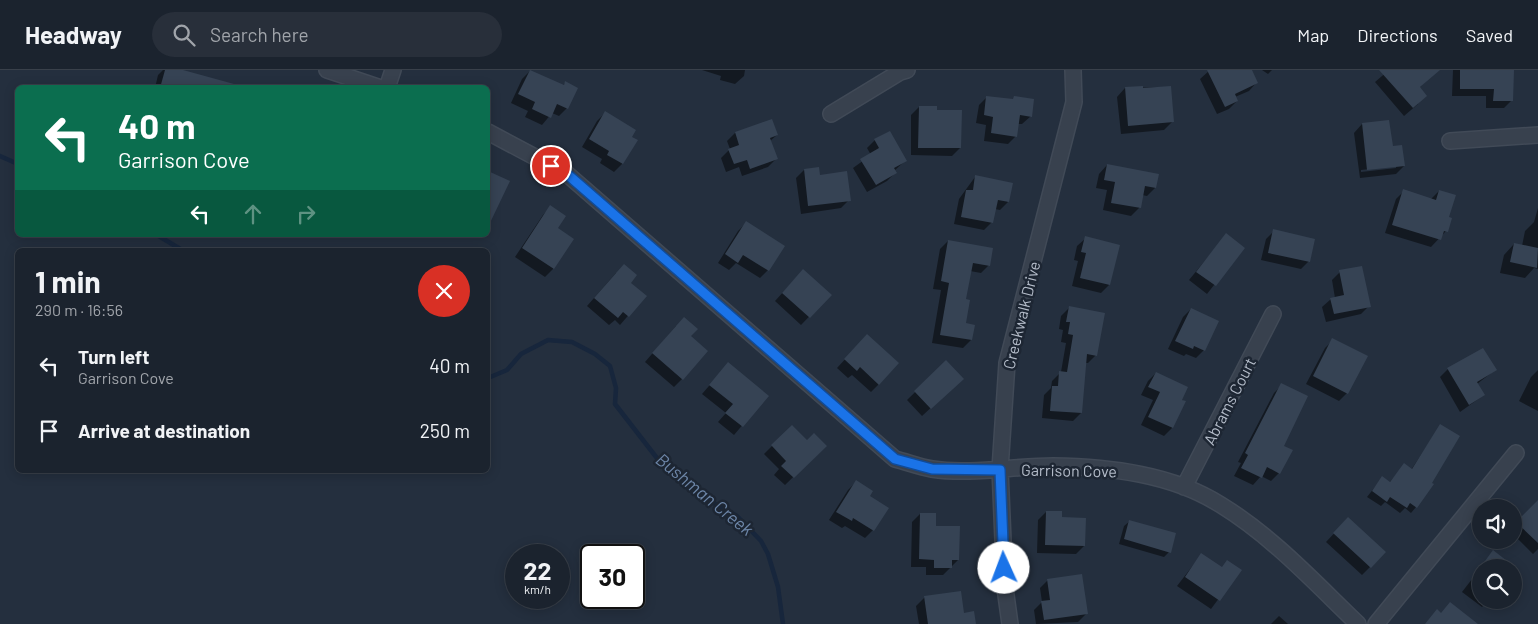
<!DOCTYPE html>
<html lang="en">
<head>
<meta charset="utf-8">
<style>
	body { margin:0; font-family:Barlow,sans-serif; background:#282f3a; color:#f1f3f6; height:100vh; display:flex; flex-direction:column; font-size:19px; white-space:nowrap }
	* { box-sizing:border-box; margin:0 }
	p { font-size:16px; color:#a0a4aa }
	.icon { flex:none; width:28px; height:28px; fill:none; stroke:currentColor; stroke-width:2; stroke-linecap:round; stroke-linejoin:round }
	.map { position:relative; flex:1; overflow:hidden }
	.sheet { position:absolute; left:15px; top:178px; width:475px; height:225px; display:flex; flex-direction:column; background:#1b232e; border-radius:8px; box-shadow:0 2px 12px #0003,0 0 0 1px #39404a }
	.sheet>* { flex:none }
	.top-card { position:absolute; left:15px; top:15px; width:475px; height:152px; border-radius:8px; box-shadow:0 2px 12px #0003,0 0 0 1px #39404a; background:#0b6e4f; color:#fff; overflow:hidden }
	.tools { position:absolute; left:1472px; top:429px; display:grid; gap:10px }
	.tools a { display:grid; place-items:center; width:50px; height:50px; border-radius:50%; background:#1b232e; box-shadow:0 2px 12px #0003,0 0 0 1px #39404a; font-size:25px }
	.speed { position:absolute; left:505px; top:474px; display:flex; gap:10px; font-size:25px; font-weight:700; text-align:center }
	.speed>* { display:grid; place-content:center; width:65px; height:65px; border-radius:50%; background:#1b232e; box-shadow:0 2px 12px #0003,0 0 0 1px #39404a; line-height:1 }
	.speed small { font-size:12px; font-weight:400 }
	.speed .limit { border:2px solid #111; border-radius:8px; background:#fff; color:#111 }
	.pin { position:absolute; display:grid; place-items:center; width:42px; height:42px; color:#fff; margin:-21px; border:2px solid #fff; border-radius:50%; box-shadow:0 1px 5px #0007 }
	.me { position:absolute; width:55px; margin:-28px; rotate:358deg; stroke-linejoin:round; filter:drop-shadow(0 0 4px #0008) }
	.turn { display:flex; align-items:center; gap:18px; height:105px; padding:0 20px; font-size:22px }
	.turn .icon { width:65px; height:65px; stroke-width:2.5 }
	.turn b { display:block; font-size:35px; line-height:42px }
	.lanes { display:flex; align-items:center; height:48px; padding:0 20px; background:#0003; justify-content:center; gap:25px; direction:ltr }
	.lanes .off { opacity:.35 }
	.round { display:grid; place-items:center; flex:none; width:52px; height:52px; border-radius:26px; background:#282f3a }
	.overview { display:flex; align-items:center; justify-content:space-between; height:85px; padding:0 20px }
	h1 { font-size:30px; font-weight:700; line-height:38px }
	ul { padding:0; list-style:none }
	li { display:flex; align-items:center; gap:15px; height:65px; padding:0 20px }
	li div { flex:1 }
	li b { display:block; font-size:19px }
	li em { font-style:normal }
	header { display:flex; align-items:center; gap:30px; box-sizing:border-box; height:70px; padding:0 25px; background:#1b232e; border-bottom:1px solid #39404a }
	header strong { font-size:24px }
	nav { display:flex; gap:28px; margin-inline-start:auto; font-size:18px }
	.search { width:350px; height:45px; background:#282f3a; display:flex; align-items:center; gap:12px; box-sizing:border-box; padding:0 18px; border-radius:28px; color:#a0a4aa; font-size:19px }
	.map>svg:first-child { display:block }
	.shadow { fill:#0007; fill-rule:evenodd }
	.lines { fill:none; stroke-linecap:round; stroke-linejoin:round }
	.stream { stroke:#17263c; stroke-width:4.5 }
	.building { fill:#364354 }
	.minor-casing { stroke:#414a57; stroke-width:18 }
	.minor { stroke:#38414e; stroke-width:15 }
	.route-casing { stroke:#114b97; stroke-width:12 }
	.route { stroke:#1a73e8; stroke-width:9 }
	.labels { text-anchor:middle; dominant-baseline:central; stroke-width:5; stroke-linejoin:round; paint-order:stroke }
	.street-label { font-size:16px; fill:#b4bcc9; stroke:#1d2633 }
	.water-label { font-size:18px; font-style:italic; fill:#6d86a8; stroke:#1d2633 }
</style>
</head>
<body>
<header>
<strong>Headway</strong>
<div class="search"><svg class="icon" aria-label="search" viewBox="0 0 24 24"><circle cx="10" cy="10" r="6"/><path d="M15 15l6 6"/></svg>Search here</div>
<nav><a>Map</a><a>Directions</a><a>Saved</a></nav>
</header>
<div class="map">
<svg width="1538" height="554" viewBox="0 0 1538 554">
	<rect width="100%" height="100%" fill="#242f3e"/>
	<path class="shadow" d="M 163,0 L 179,0 L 212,18 L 155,18 L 158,5 Z
		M 702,0 L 745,0 L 744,6 L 735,14 L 720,10 L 721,6 Z
		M 1210,0 L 1251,0 L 1257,12 L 1249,21 L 1235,27 L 1237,31 L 1229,39 L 1217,44 L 1200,9 Z
		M 1262,0 L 1272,0 L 1268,4 Z
		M 1389,0 L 1436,0 L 1419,18 L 1418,34 L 1404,46 L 1375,12 Z
		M 1453,0 L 1513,0 L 1512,30 L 1504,38 L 1486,38 L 1486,26 L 1452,26 Z
		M 530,1 L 563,16 L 565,13 L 567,38 L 559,46 L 552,43 L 542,55 L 525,47 L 528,41 L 511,33 L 522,9 Z
		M 1169,17 L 1172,52 L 1164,60 L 1121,64 L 1117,27 L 1125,18 Z
		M 987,27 L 1031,46 L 1022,54 L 1018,54 L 1016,66 L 1008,74 L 984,71 L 986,55 L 976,53 L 979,35 Z
		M 919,37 L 960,78 L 952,86 L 911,85 L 911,45 Z
		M 605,43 L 631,67 L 622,94 L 614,102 L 600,93 L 602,89 L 582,77 L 597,51 Z
		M 1362,54 L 1392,78 L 1404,96 L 1396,104 L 1360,108 L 1354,63 ZM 1396,96 L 1396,98 L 1361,102 L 1361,100 Z
		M 735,63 L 777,65 L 770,71 L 776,89 L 768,97 L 742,106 L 739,97 L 726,102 L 721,88 L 730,79 L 727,71 Z
		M 875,70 L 906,90 L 894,101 L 895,103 L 887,111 L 867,122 L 853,98 L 871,85 L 867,78 Z
		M 1107,95 L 1157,105 L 1155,118 L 1147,126 L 1142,125 L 1139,138 L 1131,146 L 1103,140 L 1107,120 L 1096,118 L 1099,104 Z
		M 804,100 L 819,106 L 849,130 L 841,138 L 801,144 L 796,108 Z
		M 488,102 L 508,112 L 492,145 L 488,149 Z
		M 975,107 L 1008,132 L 1000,140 L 995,139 L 992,152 L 984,160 L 954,154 L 959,129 Z
		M 1404,121 L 1431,129 L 1439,121 L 1447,148 L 1446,161 L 1431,177 L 1385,163 L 1396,129 Z
		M 551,137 L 556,159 L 572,169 L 553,199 L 545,207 L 515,187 L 543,145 Z
		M 1538,138 L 1538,199 L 1534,198 L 1525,208 L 1500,203 L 1504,185 L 1514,174 L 1522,176 L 1525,161 L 1534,152 Z
		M 746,153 L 768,200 L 760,208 L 736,193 L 729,200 L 718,193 L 738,161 Z
		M 1274,161 L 1309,191 L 1301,199 L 1261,190 L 1266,169 Z
		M 1226,165 L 1243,178 L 1207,224 L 1189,210 Z
		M 1086,168 L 1109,215 L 1101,223 L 1072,216 L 1078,191 L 1074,190 L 1077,176 Z
		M 948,171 L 989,195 L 981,203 L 970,201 L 965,230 L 964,254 L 971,270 L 963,278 L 932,273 L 941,220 L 933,219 L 940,179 Z
		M 1340,202 L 1369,236 L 1361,244 L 1326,252 L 1322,237 L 1331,229 L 1335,228 L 1332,210 Z
		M 616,203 L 645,226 L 620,255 L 615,250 L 609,255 L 587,236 Z
		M 795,209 L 830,225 L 801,255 L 775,231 Z
		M 1069,238 L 1096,285 L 1088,293 L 1085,293 L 1081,343 L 1073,351 L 1042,348 L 1044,325 L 1051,318 L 1052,311 L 1061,302 L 1066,273 L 1061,272 L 1063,260 L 1059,259 L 1061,246 Z
		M 1191,239 L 1204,280 L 1196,288 L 1186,284 L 1184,286 L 1168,279 L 1183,247 Z
		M 676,256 L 689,266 L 682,309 L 674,317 L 645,292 Z
		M 1333,270 L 1347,323 L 1339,331 L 1306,314 L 1325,278 Z
		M 859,274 L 879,314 L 871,322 L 852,305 L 848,308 L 837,298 Z
		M 1483,280 L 1495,300 L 1477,314 L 1484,325 L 1460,342 L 1440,307 L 1448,299 Z
		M 946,292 L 962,309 L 922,346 L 907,330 Z
		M 728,294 L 767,326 L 734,365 L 718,352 L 726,343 L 702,324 Z
		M 1538,300 L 1538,341 L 1519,331 L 1531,307 Z
		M 1156,303 L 1184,332 L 1172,358 L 1164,366 L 1141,355 L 1153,330 L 1141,325 L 1148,311 Z
		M 1282,315 L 1282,376 L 1279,403 L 1271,411 L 1261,406 L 1253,415 L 1234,406 L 1241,393 L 1238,392 L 1274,323 Z
		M 792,356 L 807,371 L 825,376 L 785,415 L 774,405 L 779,399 L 764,384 Z
		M 1440,356 L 1416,437 L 1411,443 L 1405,438 L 1400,443 L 1385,432 L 1381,436 L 1367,427 L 1382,408 L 1389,413 L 1404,395 L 1411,400 Z
		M 856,412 L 868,426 L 873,460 L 865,468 L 845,456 L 842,458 L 829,450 L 848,420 Z
		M 1538,431 L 1538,479 L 1533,484 L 1514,465 L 1514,456 Z
		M 1046,442 L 1061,448 L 1084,476 L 1076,484 L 1037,483 L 1038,450 Z
		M 920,444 L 935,457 L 958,490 L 943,505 L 926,505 L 926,497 L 911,497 L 912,452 Z
		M 1130,451 L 1169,482 L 1164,487 L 1119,474 L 1124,456 Z
		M 1340,457 L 1370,497 L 1362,505 L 1326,472 Z
		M 1493,482 L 1516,499 L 1514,503 L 1514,498 L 1481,498 L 1481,530 L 1504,530 L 1495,539 L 1486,533 L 1482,537 L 1462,522 Z
		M 1201,485 L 1221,498 L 1240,500 L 1211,539 L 1177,516 Z
		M 1048,510 L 1086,544 L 1078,552 L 1036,554 L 1034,540 L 1042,532 L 1040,518 Z
		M 925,527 L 963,544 L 974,554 L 919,554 L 916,536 Z
		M 1279,546 L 1288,554 L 1271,554 Z"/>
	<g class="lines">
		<path class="stream" d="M 0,86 L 18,94
			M 157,165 L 182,180
			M 488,308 L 507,300 L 521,284 L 548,270 L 572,272 L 595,284 L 610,296 L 616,318 L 615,334 L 660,392 L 681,405 L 706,429 L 737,446 L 761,471 L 768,484 L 778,517 L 783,554"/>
	</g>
	<path class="building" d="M 165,0 L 183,0 L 234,14 L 233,18 L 160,18 Z
		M 530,0 L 564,15 L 565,11 L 578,18 L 568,39 L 557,34 L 551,48 L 532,39 L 535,32 L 518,24 Z
		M 1207,0 L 1252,0 L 1258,13 L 1235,24 L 1238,31 L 1225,37 Z
		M 1379,0 L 1440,0 L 1420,17 L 1427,26 L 1413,38 Z
		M 1460,0 L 1514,0 L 1513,31 L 1493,31 L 1494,19 L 1460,19 Z
		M 1143,16 L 1143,18 L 1171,16 L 1174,52 L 1128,56 L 1125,17 Z
		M 986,26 L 1013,29 L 1014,26 L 1034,29 L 1032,47 L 1020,45 L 1017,67 L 991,63 L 993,47 L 984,45 Z
		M 919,36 L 937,36 L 937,40 L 962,40 L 961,78 L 918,78 Z
		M 605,41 L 636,60 L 632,67 L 638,70 L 623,94 L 607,85 L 609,81 L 589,69 Z
		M 772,49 L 778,65 L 770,68 L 778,89 L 750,99 L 747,90 L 734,94 L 728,79 L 739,75 L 735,62 Z
		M 1389,50 L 1393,76 L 1402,75 L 1405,96 L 1367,100 L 1362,53 Z
		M 890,61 L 907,91 L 894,98 L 897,103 L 876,115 L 860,89 L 879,78 L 874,69 Z
		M 1107,94 L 1159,104 L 1156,118 L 1145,116 L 1141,138 L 1111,133 L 1115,112 L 1104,110 Z
		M 819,97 L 820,105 L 847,101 L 851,131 L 808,136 L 804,99 Z
		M 488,101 L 510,111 L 488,157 Z
		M 975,105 L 1013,113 L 1009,132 L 998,130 L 993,153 L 961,147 L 966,120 L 973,120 Z
		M 1403,119 L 1436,130 L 1439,120 L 1456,125 L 1449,147 L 1452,148 L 1448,162 L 1444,161 L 1441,170 L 1392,155 Z
		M 550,135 L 566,146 L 558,158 L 574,169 L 554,199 L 522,178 Z
		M 746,151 L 785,176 L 769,201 L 743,185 L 738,193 L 725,184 Z
		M 1273,159 L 1315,169 L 1310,192 L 1268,183 Z
		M 1226,163 L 1245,178 L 1216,216 L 1196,202 Z
		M 1085,166 L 1120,175 L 1110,215 L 1080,208 L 1086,183 L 1081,182 Z
		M 948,170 L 993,178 L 990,196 L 973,193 L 966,229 L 970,230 L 966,253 L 975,255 L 972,270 L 940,265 L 949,213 L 941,211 Z
		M 1514,173 L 1538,178 L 1537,198 L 1510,192 Z
		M 624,194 L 637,205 L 631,213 L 647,226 L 629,247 L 623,242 L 618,248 L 594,228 Z
		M 1362,196 L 1371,237 L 1334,244 L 1330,228 L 1344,225 L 1339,200 Z
		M 803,199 L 832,225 L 810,248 L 782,223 Z
		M 1069,236 L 1105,243 L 1097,286 L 1087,284 L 1082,343 L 1050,341 L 1052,316 L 1058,316 L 1059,301 L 1067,302 L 1073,265 L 1068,264 L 1070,252 L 1066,252 Z
		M 1191,238 L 1219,251 L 1205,281 L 1194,276 L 1193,279 L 1175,271 Z
		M 684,247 L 698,259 L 691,266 L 708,281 L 683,310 L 652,283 Z
		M 867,264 L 899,293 L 879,315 L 860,297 L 857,301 L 844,289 Z
		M 1332,268 L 1368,286 L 1348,324 L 1313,306 Z
		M 1483,278 L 1497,300 L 1477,312 L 1485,325 L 1469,335 L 1447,298 Z
		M 946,290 L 964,309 L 931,339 L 914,321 Z
		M 728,292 L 769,326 L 743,357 L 725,343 L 733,334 L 709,315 Z
		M 1156,302 L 1188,317 L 1182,330 L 1186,331 L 1173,358 L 1148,347 L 1160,322 L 1148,317 Z
		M 1281,313 L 1308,326 L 1284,376 L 1293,380 L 1280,404 L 1267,397 L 1262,408 L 1241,398 L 1248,385 L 1245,383 Z
		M 1440,354 L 1460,366 L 1432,413 L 1434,414 L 1417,438 L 1410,433 L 1407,438 L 1390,427 L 1387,432 L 1372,421 L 1382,406 L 1390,412 L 1404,393 L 1412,399 Z
		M 792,355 L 807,370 L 814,363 L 827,376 L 794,408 L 781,396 L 786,391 L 771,375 Z
		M 856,410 L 873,421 L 870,426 L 889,438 L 874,461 L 853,448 L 852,451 L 836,442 Z
		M 1538,430 L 1538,473 L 1516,452 Z
		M 1046,441 L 1062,441 L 1062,447 L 1086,448 L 1085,476 L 1045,475 Z
		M 920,443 L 936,443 L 936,456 L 960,456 L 959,490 L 952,490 L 952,498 L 934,498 L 934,490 L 919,489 Z
		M 1348,447 L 1386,482 L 1371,498 L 1333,463 Z
		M 1129,450 L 1176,463 L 1171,483 L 1124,469 Z
		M 1493,480 L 1516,498 L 1480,498 Z
		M 1201,483 L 1222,497 L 1227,490 L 1242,500 L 1220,531 L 1185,507 Z
		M 1082,504 L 1088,544 L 1044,550 L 1041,531 L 1050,530 L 1047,509 Z
		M 961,521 L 964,543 L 974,541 L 976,554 L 928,554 L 924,526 Z
		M 1450,532 L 1478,554 L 1425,554 L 1437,539 L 1441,543 Z"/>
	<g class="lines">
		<defs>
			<path id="minor" d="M 327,0 L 381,18
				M 387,18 L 393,0
				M 831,44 L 900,2 L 907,0
				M 488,62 L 567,104 L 895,389 C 907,392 920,397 932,399 C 970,405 1015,396 1053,396 C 1110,397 1172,404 1221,435 C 1273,467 1315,513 1358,554
				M 1450,71 L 1538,65
				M 1184,417 L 1273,244
				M 1010,554 L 1005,518 L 1000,399 L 1007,293 L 1074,32 L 1073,0
				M 1376,554 L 1516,383"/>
		</defs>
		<use href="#minor" class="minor-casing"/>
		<use href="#minor" class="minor"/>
	</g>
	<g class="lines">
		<defs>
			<path id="route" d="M 551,96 L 567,104 L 895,389 L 932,399 L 1000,400 L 1004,498"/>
		</defs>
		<use href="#route" class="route-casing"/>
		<use href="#route" class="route"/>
	</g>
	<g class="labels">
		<g class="street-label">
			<text transform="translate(1021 245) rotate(-76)">Creekwalk Drive</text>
			<text transform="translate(1229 331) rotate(-63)">Abrams Court</text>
			<text transform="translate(1069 400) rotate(1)">Garrison Cove</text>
		</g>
		<g class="water-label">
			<text transform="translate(705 424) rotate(39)">Bushman Creek</text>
		</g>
	</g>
</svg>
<div class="tools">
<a><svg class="icon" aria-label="sound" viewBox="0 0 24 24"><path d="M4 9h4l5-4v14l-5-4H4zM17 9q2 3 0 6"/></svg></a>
<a><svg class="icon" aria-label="search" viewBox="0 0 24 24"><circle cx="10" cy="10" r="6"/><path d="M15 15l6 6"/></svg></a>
</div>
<div class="speed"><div>22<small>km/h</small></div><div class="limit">30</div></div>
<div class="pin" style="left:551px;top:96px;background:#d93025"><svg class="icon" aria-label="arrive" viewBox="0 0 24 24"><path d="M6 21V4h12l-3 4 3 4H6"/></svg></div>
<svg class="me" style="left:1004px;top:498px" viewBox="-20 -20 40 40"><circle r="19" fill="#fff"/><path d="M0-13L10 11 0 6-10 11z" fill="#1a73e8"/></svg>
<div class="top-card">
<div class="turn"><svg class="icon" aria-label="left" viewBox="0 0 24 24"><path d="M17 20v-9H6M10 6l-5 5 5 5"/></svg><div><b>40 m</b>Garrison Cove</div></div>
<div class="lanes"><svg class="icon" aria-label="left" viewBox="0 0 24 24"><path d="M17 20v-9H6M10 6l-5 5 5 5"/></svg><svg class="icon off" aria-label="ahead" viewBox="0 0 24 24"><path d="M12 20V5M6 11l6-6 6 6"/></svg><svg class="icon off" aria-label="right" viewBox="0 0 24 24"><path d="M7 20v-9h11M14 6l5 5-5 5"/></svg></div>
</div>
<section class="sheet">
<div class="overview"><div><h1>1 min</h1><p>290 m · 16:56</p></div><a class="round" style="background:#d93025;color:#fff"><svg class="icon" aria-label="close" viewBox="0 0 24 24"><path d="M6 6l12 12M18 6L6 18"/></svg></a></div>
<ul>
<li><svg class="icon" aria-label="left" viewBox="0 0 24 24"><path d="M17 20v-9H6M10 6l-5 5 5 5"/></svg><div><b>Turn left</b><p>Garrison Cove</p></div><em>40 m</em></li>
<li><svg class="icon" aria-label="arrive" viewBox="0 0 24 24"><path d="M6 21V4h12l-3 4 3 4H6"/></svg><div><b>Arrive at destination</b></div><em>250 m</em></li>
</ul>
</section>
</div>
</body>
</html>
